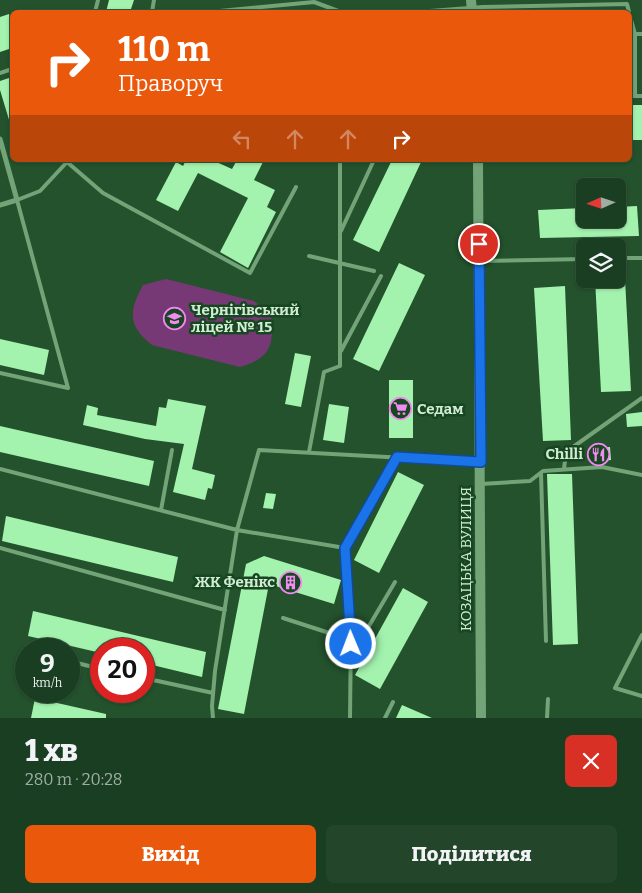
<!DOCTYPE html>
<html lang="uk">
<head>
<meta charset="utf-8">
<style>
	body { margin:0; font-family:Bitter,serif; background:#23452a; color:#f1f3f6; height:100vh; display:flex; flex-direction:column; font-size:19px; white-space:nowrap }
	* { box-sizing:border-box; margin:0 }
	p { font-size:16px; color:#9faea5 }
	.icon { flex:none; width:28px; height:28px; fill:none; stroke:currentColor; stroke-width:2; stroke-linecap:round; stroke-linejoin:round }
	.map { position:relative; height:718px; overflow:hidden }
	.side { display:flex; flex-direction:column; background:#1a3e21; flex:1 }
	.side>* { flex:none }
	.banner { position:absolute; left:10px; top:10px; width:622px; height:152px; border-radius:8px; box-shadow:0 1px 4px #0004,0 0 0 1px #38573f; background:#ea580c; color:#fff; overflow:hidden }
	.needle { width:32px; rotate:267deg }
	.buttons { position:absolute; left:576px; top:178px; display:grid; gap:10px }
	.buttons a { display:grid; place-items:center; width:50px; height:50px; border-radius:8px; background:#1a3e21; box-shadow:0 1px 4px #0004,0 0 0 1px #38573f; font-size:25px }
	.speed { position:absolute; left:15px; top:638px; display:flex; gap:10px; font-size:25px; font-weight:700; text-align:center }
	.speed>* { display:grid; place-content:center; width:65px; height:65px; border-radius:50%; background:#1a3e21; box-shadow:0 1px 4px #0004,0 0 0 1px #38573f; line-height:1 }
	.speed small { font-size:12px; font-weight:400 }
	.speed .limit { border:8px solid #d22; background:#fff; color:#111 }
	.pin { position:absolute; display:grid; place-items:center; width:42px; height:42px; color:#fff; margin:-21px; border:2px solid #fff; border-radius:50%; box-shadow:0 1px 5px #0007 }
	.me { position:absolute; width:55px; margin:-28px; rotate:359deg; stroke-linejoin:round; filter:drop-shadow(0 0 4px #0008) }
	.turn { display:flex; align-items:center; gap:18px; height:105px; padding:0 25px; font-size:22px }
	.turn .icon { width:65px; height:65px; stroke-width:2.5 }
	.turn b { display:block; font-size:35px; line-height:42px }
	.lanes { display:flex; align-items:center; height:48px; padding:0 25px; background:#0003; justify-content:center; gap:25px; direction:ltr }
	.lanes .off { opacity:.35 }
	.round { display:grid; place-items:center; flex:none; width:52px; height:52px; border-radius:8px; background:#23452a }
	.headline { display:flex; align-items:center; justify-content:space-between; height:85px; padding:0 25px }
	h1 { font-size:30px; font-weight:800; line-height:38px }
	.cta { display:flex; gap:10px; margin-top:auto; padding:10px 25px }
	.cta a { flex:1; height:58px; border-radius:8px; background:#ea580c; color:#fff; font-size:20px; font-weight:800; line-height:58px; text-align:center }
	.cta a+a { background:#23452a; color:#f1f3f6 }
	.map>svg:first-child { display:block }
	.green { fill:#773976 }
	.building { fill:#a3f2ae }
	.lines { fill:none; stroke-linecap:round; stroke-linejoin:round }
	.service { stroke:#72a478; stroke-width:4 }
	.minor { stroke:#72a478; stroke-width:5 }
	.secondary { stroke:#72a478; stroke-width:10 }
	.route-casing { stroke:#114b97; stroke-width:12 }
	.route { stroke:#1a73e8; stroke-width:9 }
	.labels { text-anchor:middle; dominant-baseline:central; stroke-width:5; stroke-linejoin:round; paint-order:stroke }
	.poi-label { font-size:15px; font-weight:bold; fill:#d2ecd4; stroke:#174721; text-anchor:start }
	.street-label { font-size:15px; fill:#d2ecd4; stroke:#174721 }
</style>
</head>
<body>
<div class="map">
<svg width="642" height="718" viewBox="0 0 642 718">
	<rect width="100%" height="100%" fill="#23522c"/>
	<path class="green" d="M 166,279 L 254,301 L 271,315 C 274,345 271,358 240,367 L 152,345 C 127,325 129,311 143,285 Z"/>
	<path class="building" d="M 109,0 L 134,0 L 130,12 L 106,12 Z
		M 9,14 L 12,25 L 12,48 L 0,52 L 0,17 Z
		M 12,77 L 12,123 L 10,123 L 0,90 L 0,81 Z
		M 630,105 L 642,105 L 642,140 L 630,140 Z
		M 186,160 L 212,160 L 232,169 L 237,160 L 264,160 L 254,180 L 275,190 L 267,207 L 276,212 L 248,268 L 220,252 L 248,198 L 198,173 L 178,211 L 156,200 L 176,162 L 183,166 Z
		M 392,160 L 422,160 L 379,252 L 353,240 Z
		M 637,206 L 639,236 L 540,238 L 538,210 L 585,208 L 585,219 L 618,219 L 618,207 Z
		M 399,263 L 425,275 L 379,371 L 353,359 Z
		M 595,279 L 625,279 L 631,391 L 601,392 Z
		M 565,286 L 571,440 L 543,441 L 534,288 Z
		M 0,339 L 49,350 L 44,375 L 0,365 Z
		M 295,353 L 311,356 L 301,407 L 285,404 Z
		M 389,380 L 413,380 L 413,438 L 389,438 Z
		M 168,399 L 206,406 L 192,469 L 215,475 L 212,489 L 208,488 L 205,500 L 173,492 L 184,444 L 145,439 L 83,425 L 87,405 L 98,408 L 97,415 L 156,426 L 159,407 L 166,408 Z
		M 329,404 L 349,407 L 344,443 L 323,440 Z
		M 642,412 L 642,426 L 627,427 L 626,414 Z
		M 0,426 L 154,461 L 149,486 L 0,452 Z
		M 610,447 L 611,460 L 590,462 L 588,449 Z
		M 398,472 L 424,485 L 379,573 L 354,560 Z
		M 547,474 L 572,474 L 578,644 L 553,645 Z
		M 266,493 L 276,494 L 273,509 L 263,508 Z
		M 6,516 L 178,557 L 173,582 L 2,541 Z
		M 264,556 L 341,580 L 334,604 L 269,584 L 244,714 L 218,709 L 246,564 Z
		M 403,588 L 428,602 L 380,689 L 355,675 Z
		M 33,611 L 206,652 L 202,677 L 144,663 L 144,649 L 101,649 L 101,653 L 28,636 Z
		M 35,698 L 106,714 L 106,718 L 31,718 Z
		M 402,705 L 432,718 L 396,718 Z"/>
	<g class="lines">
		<path class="service" d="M 95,12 L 98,0
			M 152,12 L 154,0
			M 209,12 L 314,2 L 341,12
			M 416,12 L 483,7 L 627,4 L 629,12
			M 630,16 L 635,34 L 642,34
			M 635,34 L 635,96
			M 0,73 L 12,69
			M 630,96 L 642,96
			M 69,160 L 67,162 L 103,193 L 250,273 L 296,187
			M 341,231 L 374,160
			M 309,256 L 374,271
			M 618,258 L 642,258
			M 480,261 L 585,259
			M 341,351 L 381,276
			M 0,373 L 68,388 L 17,200 L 40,191 L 67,162
			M 309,452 L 324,372 L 340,366 L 340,160
			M 0,469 L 237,530 L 345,548 L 397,457
			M 564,469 L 566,452 L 642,398
			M 541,473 L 546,641
			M 481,484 L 530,481 L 543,471 L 602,467 L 642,475
			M 161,510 L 172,450
			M 0,548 L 225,610
			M 345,548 L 351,629 L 350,718
			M 283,618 L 351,640
			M 642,635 L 615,688 L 642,696
			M 353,653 L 395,582
			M 69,661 L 101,669
			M 144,678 L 213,693
			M 213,718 L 212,706 L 215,671 L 237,530 L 259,450 L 478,462
			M 385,718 L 393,702
			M 547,718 L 548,699"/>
		<path class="minor" d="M 0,139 L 17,200 L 0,205"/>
		<path class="secondary" d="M 471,0 L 472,12
			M 478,160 L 481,718"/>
	</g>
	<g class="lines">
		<defs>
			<path id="route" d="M 351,644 L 345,548 L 397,457 L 481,462 L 479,244"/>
		</defs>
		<use href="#route" class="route-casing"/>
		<use href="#route" class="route"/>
	</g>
	<defs>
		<symbol id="school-ring" viewBox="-11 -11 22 22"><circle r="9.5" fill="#174721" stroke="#f38af1" stroke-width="1.5"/><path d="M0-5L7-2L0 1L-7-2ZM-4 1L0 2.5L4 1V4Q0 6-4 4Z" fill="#f38af1"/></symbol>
		<symbol id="supermarket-ring" viewBox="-11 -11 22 22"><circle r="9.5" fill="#174721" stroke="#f38af1" stroke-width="1.5"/><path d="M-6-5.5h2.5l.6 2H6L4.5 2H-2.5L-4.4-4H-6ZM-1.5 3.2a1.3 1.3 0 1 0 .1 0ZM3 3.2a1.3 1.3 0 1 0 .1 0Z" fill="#f38af1"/></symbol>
		<symbol id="restaurant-ring" viewBox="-11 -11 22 22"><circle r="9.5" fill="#174721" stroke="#f38af1" stroke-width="1.5"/><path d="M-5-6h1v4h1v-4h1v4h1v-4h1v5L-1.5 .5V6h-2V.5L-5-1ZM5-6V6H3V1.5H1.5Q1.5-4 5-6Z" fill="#f38af1"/></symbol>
		<symbol id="building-ring" viewBox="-11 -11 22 22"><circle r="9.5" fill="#174721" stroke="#f38af1" stroke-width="1.5"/><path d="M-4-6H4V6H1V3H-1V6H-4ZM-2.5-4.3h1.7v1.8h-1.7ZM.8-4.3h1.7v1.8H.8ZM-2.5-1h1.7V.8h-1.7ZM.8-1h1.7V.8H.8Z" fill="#f38af1"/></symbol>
	</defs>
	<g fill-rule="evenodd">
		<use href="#school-ring" x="162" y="306" width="25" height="25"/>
		<use href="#supermarket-ring" x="388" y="396" width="25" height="25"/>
		<use href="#restaurant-ring" x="586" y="442" width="25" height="25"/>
		<use href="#building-ring" x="278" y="570" width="25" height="25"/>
	</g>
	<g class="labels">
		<g class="poi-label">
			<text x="191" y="310">Чернігівський<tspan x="191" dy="17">ліцей № 15</tspan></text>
			<text x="417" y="409">Седам</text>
			<text x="583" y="454" text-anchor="end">Chilli</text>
			<text x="275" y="582" text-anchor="end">ЖК Фенікс</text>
		</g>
		<g class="street-label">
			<text transform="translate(466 559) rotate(-90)">КОЗАЦЬКА ВУЛИЦЯ</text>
		</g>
	</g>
</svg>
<div class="buttons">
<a><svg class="needle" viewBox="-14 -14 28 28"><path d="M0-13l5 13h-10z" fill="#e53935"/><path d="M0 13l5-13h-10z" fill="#9faea5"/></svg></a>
<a><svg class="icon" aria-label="layers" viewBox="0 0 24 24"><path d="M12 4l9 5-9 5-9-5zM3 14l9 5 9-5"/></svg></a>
</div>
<div class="speed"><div>9<small>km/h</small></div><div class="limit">20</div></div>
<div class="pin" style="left:479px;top:244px;background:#d93025"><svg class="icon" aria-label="arrive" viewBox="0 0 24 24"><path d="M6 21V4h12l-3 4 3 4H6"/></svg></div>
<svg class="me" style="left:351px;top:644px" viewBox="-20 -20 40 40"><circle r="17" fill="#1a73e8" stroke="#fff" stroke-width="3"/><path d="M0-11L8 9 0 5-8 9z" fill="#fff"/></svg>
<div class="banner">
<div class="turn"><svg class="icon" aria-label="right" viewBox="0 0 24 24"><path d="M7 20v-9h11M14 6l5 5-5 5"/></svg><div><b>110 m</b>Праворуч</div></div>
<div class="lanes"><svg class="icon off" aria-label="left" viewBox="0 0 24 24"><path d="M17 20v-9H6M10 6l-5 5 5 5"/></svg><svg class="icon off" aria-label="ahead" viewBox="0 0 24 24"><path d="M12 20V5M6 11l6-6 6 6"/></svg><svg class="icon off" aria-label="ahead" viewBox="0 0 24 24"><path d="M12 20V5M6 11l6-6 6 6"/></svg><svg class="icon" aria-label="right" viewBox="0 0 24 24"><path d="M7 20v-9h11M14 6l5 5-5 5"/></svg></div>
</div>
</div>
<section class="side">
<div class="headline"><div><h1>1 хв</h1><p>280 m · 20:28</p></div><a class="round" style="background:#d93025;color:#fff"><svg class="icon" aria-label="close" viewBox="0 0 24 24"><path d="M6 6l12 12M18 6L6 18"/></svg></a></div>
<div class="cta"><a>Вихід</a><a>Поділитися</a></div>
</section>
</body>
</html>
